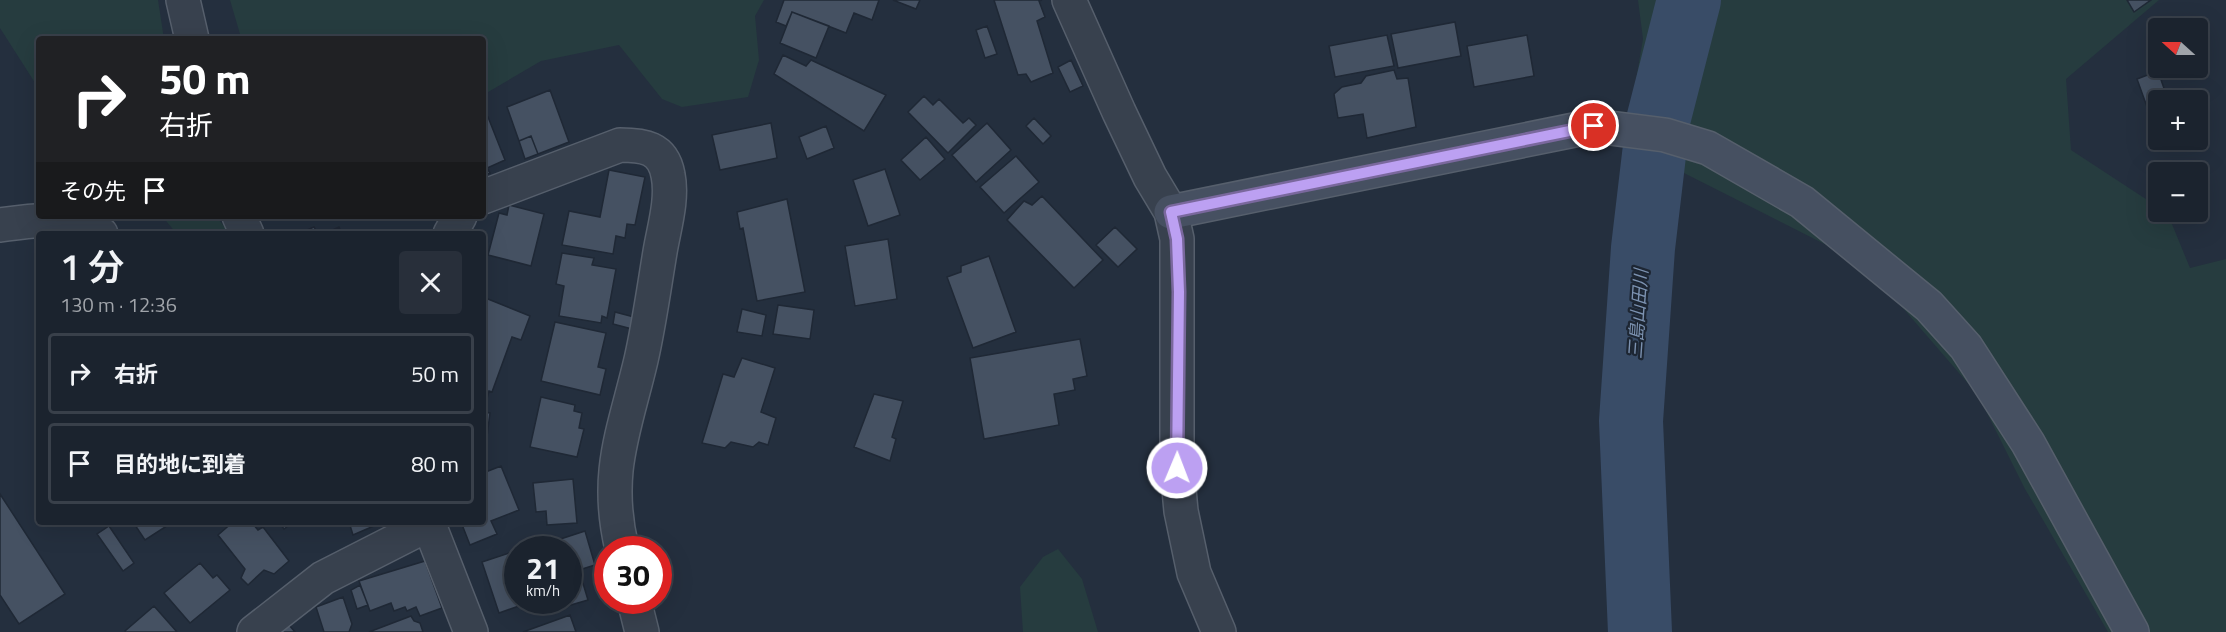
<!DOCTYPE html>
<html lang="ja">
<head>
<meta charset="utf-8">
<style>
	body { margin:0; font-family:"Titillium Web","Noto Sans JP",sans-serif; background:#282f3a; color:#f1f3f6; height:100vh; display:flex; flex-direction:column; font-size:22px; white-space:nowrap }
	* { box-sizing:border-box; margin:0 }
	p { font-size:20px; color:#a0a4aa }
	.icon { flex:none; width:33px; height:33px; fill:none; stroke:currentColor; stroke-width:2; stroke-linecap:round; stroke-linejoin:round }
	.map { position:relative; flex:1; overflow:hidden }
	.panel { position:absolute; left:36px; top:231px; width:450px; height:294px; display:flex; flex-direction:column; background:#1b232e; border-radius:6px; box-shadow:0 6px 24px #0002,0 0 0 2px #39404a }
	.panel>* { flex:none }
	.hud { position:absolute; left:36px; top:36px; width:450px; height:183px; border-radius:6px; box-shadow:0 6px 24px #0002,0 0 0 2px #39404a; background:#202124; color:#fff; overflow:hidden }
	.needle { width:39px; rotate:291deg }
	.fabs { position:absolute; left:2148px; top:18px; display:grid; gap:12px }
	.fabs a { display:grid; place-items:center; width:60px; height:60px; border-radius:6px; background:#1b232e; box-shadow:0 6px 24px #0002,0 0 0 2px #39404a; font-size:30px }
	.speed { position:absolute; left:504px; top:536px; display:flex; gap:12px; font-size:30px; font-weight:700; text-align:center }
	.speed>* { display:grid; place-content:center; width:78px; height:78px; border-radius:50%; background:#1b232e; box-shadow:0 6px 24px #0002,0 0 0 2px #39404a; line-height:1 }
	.speed small { font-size:15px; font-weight:400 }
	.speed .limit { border:9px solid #d22; background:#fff; color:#111 }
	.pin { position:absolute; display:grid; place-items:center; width:51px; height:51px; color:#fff; margin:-26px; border:3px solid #fff; border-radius:50%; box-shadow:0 2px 6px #0007 }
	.me { position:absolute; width:66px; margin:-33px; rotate:1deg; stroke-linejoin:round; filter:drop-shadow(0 0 4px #0008) }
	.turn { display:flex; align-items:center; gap:21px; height:126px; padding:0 24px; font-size:27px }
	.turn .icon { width:78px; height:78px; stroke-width:2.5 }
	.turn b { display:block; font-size:42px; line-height:51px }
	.then { display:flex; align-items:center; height:57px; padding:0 24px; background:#0003; gap:12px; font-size:22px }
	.round { display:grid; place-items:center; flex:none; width:63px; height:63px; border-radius:6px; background:#282f3a }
	.headline { display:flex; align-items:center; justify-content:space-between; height:102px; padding:0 24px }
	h1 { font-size:36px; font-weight:600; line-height:45px }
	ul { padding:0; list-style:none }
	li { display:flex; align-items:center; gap:18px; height:81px; margin:0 12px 9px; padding:0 12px; border:3px solid #39404a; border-radius:6px }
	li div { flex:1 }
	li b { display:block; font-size:22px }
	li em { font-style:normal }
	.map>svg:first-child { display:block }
	.green { fill:#263c3f }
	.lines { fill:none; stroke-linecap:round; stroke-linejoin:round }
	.river { stroke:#394c67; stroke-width:64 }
	.building { fill:#455162; stroke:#1f2835; stroke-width:1.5 }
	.street-casing { stroke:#565f6c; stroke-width:36 }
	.secondary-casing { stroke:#565f6c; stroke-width:36 }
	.street { stroke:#38414e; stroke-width:33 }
	.secondary { stroke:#465061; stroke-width:33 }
	.route-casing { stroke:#7a689d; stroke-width:15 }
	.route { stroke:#bca0f2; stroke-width:10 }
	.labels { text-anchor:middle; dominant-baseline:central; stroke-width:4.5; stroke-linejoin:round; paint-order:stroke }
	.water-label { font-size:18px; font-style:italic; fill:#7c92b1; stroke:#1d2633 }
</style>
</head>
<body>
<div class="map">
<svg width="2226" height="632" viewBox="0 0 2226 632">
	<rect width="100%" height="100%" fill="#242f3e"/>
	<path class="green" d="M 0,0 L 158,0 L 164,39 L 39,39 L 39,89 L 0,28 Z
		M 230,0 L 764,0 L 755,16 L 759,60 L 748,97 L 682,107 L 662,99 L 619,45 L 541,61 L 483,95 L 483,39 L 239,39 L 240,34 Z
		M 1638,0 L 2159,0 L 2066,79 L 2071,150 L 2158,207 L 2158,212 L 2167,212 L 2190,268 L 2226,259 L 2226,632 L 2108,632 L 2025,489 L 1978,395 L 1902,307 L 1856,260 L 1680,171 L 1678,121 L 1635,86 L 1643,39 Z
		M 162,216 L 216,216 L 230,234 L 177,234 Z
		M 276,216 L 329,216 L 326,220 L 285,221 Z
		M 1058,549 L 1082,579 L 1098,632 L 1023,632 L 1020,587 L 1043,557 Z"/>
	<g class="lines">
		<path class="river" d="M 1640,632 L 1631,421 L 1643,248 L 1658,121 L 1689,0"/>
	</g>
	<path class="building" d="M 784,0 L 879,0 L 872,20 L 854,13 L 846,33 L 792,12 L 786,26 L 776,22 Z
		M 893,0 L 920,0 L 916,9 Z
		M 994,0 L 1042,0 L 1039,1 L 1045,17 L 1037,21 L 1053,73 L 1031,82 L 1026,74 L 1018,75 Z
		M 2127,0 L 2151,0 L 2134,12 Z
		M 792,12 L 829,26 L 816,58 L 780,43 Z
		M 1455,22 L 1461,56 L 1398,68 L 1391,34 Z
		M 987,26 L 997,54 L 985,58 L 976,30 Z
		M 1387,35 L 1394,66 L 1335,77 L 1329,46 Z
		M 1527,35 L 1534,76 L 1474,87 L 1467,46 Z
		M 783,55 L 806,66 L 811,60 L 886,95 L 864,131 L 774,74 Z
		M 1071,60 L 1083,86 L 1070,92 L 1058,67 Z
		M 1394,70 L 1397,79 L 1408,78 L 1416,127 L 1367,138 L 1363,114 L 1338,118 L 1334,94 L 1342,87 L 1361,83 L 1366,76 Z
		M 2158,71 L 2168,100 L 2158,100 L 2158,115 L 2151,118 L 2137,79 Z
		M 550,90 L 569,142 L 538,154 L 531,136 L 519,141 L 507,107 Z
		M 924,96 L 933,105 L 939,99 L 963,123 L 969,118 L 976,125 L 948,153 L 908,112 Z
		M 488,117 L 505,160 L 487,168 L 490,173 L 483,176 L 483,120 Z
		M 1034,118 L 1051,136 L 1043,144 L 1026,126 Z
		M 771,123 L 777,158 L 720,170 L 712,135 Z
		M 987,123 L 1011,150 L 976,182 L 952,155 Z
		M 826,126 L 834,148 L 807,159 L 799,137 Z
		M 531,136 L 538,154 L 525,159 L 519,141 Z
		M 926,137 L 945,159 L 920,180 L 901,160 Z
		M 1016,156 L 1039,182 L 1004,213 L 980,187 Z
		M 885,169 L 900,215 L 868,226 L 853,180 Z
		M 609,170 L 645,177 L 635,225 L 627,224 L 625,238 L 616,236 L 613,254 L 562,245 L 569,211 L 600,217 Z
		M 1042,196 L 1103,260 L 1074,288 L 1007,220 L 1024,201 L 1032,205 Z
		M 787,199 L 805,292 L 757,301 L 743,228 L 740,229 L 737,212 Z
		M 509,205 L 544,214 L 531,266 L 488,255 L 499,213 L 507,215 Z
		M 314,227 L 318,234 L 298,234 Z
		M 339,227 L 342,234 L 324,234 Z
		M 1115,227 L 1137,249 L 1118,267 L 1096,245 Z
		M 888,239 L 897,299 L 855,306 L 845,246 Z
		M 562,253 L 594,258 L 592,265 L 616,269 L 607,318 L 602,316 L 601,323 L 559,316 L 564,286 L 556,284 Z
		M 989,256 L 1016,332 L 973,348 L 947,277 L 961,272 L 961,266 Z
		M 483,297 L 530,316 L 521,340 L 512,337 L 492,392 L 489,391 L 486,402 L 483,402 Z
		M 778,305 L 814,310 L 810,339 L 773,334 Z
		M 742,309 L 766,315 L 762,336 L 737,332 Z
		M 615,312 L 634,317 L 632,329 L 613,324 Z
		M 555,322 L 606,333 L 598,367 L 606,369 L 600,395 L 541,381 Z
		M 1080,339 L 1087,376 L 1073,379 L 1075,390 L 1054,394 L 1059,425 L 984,439 L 970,358 Z
		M 742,358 L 775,368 L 761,412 L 776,418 L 768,445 L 759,442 L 753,447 L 731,442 L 725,448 L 702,443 L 723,374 L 734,377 Z
		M 874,394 L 903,401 L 892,437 L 896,439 L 890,461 L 854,447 Z
		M 541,397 L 575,405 L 574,411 L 582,413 L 579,428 L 584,429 L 577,457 L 530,447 Z
		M 483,412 L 490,413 L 484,459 L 483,459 Z
		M 501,466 L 519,510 L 491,521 L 497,534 L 470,545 L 461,522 L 483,522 L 483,473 Z
		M 573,479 L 577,523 L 547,525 L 546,511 L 536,512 L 533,483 Z
		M 0,494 L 65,594 L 19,624 L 0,595 Z
		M 133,522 L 173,522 L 145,540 Z
		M 233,522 L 251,522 L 258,530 L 263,527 L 289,561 L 274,574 L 264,570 L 248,585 L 241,578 L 245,569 L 218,535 Z
		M 279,522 L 293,522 L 284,529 Z
		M 349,522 L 383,522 L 353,535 Z
		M 109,526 L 134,563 L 123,571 L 97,534 Z
		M 585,531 L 595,565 L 579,570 L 588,600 L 564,607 L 562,600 L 568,600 L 568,549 L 540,549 L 539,546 Z
		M 518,550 L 519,606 L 499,613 L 482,562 Z
		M 425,561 L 442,608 L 420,616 L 416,607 L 407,611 L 405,607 L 394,611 L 391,603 L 370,611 L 359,581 Z
		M 200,563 L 213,578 L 217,575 L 230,590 L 190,623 L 164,593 Z
		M 360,585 L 368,605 L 357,609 L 351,590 Z
		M 343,597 L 352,624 L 349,632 L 324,632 L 316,607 Z
		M 154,606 L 177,632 L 126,632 L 125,631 Z
		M 570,615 L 576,632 L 523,632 Z
		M 411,616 L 414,621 L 420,623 L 423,632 L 369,632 Z
		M 289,625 L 295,632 L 281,632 Z"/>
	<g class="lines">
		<defs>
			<path id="street" d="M 183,0 L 192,39
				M 1069,0 L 1119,112 L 1150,177 L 1171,212 L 1177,239 L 1177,468 L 1181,511 L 1194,573 L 1219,632
				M 483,197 L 620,145 C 643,145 663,147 668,175 C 673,199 664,228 660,252 C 654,288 649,325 641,360 C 624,432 604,473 622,549
				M 239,216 L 247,234
				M 0,225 C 34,220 69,215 101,234
				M 450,234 L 460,216
				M 428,522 L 471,632
				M 634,600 L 642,632
				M 254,632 L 323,578 L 429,524"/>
			<path id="secondary" d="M 1171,212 L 1594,126 L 1665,135 L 1708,148 L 1802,202 L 1929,306 L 1966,347 L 2028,443 L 2132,632"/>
		</defs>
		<use href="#street" class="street-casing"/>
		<use href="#secondary" class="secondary-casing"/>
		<use href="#street" class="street"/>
		<use href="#secondary" class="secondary"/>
	</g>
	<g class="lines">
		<defs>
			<path id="route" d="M 1177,468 L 1179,292 L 1177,239 L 1171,212 L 1594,126"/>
		</defs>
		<use href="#route" class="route-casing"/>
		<use href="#route" class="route"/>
	</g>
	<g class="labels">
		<g class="water-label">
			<text transform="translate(1638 314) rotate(-86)">三島山田川</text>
		</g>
	</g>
</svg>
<div class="fabs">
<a><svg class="needle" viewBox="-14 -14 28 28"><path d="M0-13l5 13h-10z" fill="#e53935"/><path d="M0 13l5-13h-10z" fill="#a0a4aa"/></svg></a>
<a>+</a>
<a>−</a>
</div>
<div class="speed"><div>21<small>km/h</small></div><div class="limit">30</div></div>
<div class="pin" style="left:1594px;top:126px;background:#d93025"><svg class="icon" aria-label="arrive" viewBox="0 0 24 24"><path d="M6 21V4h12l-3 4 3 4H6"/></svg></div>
<svg class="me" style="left:1177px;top:468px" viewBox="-20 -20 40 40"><circle r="17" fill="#bca0f2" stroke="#fff" stroke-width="3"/><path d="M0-11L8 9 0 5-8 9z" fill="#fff"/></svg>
<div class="hud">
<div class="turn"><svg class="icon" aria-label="right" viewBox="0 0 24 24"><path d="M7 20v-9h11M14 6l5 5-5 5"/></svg><div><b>50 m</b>右折</div></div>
<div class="then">その先<svg class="icon" aria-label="arrive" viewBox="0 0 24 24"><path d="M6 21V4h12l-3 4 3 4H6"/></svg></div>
</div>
<section class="panel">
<div class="headline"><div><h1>1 分</h1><p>130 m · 12:36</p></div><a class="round"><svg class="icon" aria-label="close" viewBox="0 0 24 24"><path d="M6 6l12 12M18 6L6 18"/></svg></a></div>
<ul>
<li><svg class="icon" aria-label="right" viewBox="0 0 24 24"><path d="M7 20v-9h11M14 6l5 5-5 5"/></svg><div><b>右折</b></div><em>50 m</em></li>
<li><svg class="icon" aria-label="arrive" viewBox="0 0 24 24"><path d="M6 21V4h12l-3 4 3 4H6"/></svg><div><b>目的地に到着</b></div><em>80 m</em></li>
</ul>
</section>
</div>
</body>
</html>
